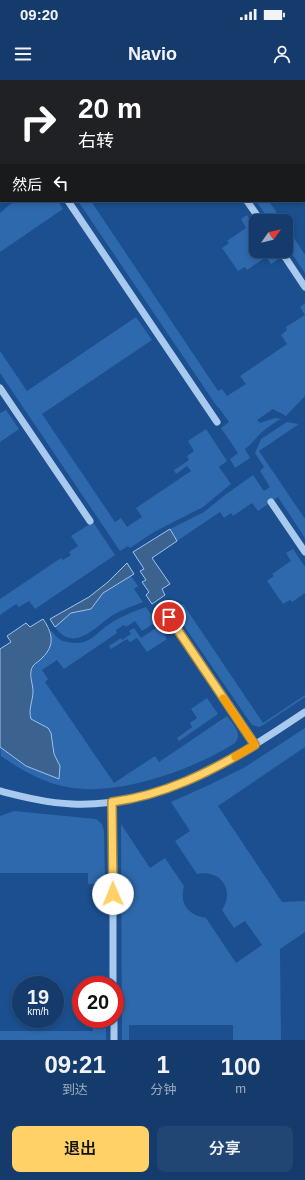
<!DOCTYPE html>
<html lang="zh">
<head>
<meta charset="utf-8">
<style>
	body { margin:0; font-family:Helvetica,"Noto Sans SC",sans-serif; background:#214673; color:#f1f3f6; height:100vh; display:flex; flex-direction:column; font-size:15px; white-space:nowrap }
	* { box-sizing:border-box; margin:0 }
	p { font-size:13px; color:#9dadc1 }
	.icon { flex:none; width:22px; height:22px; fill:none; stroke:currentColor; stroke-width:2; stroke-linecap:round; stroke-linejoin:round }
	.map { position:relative; height:960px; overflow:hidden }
	.panel { display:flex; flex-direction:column; background:#143b6b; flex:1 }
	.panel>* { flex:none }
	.top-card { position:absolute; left:0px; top:0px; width:305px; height:122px; box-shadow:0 2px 6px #0003,0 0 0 1px #33557e; background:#202124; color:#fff; overflow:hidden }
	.needle { width:26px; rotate:56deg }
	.fabs { position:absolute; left:249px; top:134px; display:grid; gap:8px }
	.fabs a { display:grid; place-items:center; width:44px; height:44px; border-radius:8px; background:#143b6b; box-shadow:0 2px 6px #0003,0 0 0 1px #33557e; font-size:20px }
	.speed { position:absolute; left:12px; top:896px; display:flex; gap:8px; font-size:20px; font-weight:700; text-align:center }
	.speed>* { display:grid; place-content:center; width:52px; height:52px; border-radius:50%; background:#143b6b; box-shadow:0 2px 6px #0003,0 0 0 1px #33557e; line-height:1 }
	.speed small { font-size:10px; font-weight:400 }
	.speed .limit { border:6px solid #d22; background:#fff; color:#111 }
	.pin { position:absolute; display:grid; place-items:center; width:34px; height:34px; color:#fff; margin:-17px; border:2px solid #fff; border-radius:50%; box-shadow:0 1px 4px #0007 }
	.me { position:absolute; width:44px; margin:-22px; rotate:359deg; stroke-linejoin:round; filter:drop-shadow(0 0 3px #0008) }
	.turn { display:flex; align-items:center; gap:14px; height:84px; padding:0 12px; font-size:18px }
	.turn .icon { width:52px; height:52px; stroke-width:2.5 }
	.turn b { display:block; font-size:28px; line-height:34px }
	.then { display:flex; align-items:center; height:38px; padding:0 12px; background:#0003; gap:8px; font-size:15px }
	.eta { display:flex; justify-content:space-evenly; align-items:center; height:68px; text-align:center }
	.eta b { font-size:24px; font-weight:600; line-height:28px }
	.button { display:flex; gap:8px; margin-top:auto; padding:8px 12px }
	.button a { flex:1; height:46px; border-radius:8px; background:#ffd166; color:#111; font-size:16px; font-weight:600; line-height:46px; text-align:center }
	.button a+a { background:#214673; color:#f1f3f6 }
	.status { display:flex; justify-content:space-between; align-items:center; height:28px; padding:0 20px; background:#143b6b; direction:ltr }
	.status svg { height:11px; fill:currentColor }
	header { display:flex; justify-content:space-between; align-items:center; height:52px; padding:0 12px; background:#143b6b; font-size:18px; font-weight:600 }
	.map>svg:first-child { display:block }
	.green { fill:#2e69ad }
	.water { fill:#3c6290; stroke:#9cc4f0 }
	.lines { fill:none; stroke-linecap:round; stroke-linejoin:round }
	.minor { stroke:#a9c9ee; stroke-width:7 }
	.route-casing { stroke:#a68842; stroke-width:10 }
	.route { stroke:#ffd166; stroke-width:7 }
	.slow { stroke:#f59e0b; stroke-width:7 }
</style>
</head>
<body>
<div class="status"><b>09:20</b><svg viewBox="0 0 49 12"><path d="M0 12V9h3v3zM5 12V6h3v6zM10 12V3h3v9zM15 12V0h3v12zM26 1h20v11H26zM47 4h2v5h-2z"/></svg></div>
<header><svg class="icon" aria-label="menu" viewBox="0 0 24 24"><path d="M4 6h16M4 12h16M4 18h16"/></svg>Navio<svg class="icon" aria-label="person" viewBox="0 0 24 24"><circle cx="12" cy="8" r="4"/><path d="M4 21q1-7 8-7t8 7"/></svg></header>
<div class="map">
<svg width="305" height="960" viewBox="0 0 305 960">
	<rect width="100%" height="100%" fill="#1b4f8f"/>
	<path class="green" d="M 14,121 L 58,121 L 63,129 L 0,172 L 0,133 Z
		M 78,121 L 91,121 L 218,311 L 222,309 L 227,316 L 246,304 L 240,296 L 287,264 L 281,255 L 287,250 L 286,247 L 305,235 L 300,227 L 305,223 L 305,316 L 286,336 L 273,329 L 257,340 L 260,343 L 275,338 L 281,339 C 274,343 267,347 260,354 C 254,360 252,364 245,369 L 250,378 L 235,388 L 230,379 L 238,373 L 221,348 L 229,342 L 219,328 L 218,328 Z
		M 256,121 L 269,121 L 282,141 L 270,141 Z
		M 247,135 L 256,148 L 256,171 L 271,171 L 277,180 L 271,184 L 266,177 L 247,190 L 245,187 L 238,191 L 222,168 L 229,163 L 227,161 L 246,148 L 241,139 Z
		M 286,146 L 305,175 L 305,193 L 286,165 Z
		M 136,237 L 152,260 L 42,334 L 115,442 L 121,438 L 127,447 L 142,437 L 136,428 L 191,391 L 187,386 L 176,394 L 174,390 L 189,380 L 187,376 L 194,371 L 188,361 L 206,349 L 227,381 L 219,387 L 231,404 L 203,427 L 154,452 L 130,468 L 128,466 L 120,471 L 0,293 L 0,271 L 27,311 Z
		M 6,330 L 19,349 L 0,362 L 0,333 Z
		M 287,342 L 299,344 L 259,371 L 305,439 L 305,458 L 278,417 L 258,431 L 252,423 L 233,436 L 231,433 L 224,438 L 220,432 L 177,461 L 170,449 L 204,432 L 225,415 L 253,395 L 264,411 L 270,407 L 260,391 L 264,387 L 255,373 L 261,359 Z
		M 93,442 L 115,475 L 35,529 L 29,521 L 19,527 L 16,524 L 0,535 L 0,519 L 61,478 L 63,480 L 71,475 L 69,472 L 78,466 L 71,456 Z
		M 293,469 L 305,487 L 305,513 L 292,522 L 290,520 L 283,524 L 267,501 L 274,496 L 272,494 L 291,481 L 286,473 Z
		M 131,496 L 138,506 L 134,509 L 143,522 C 133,526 123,529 113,535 C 96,546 74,574 55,547 L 71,533 L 88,530 L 93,527 L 103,513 Z
		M 183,524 L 263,643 L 305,615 L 305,617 L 263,645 L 259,647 L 252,645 L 173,530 Z
		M 146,527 L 156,542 L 142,551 L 135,541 L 126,547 L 124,545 L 116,550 L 117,553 L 64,589 L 57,580 L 42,590 L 48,599 L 45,602 L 114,703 L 155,676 L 159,682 L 227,636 C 233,644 243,653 235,663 C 193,690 117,717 67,707 C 42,702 21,690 1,676 L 0,667 L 26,686 L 60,686 L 54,674 L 51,653 L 31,639 L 30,630 L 33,613 L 31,592 L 33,586 L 42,578 L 50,568 L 51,550 C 56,557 59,561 68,562 C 90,567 95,553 111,543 C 122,536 134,531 146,527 Z
		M 159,546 L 167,559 L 147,572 L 137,558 L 130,562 L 127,559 L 111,569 L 109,566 L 121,558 L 122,560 L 131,554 L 129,551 L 134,548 L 141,558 Z
		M 207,618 L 218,634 L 179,661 L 177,658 L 192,647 L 190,643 L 197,638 L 191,629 Z
		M 305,648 L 305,667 L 218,726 L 282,822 L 305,821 L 305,852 L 280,869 L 281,960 L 233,960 L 233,945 L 129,945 L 129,960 L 122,960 L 121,744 L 150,788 L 165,778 L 184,806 C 179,824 188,835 206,838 L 236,883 L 262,865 L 245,841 L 234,848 L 222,830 C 235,810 221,789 197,794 L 175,761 L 190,751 L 171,722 L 209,705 L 245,687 Z
		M 14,731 L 96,739 L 102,744 L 104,751 L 105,804 L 88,804 L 88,793 L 0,793 L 0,736 Z
		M 93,939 L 106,939 L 106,960 L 0,960 L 0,951 L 93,951 Z"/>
	<path class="water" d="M 170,449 L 177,461 L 152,478 L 170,504 L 162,509 L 165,515 L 152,524 L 146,515 L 149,512 L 142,502 L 146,500 L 140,491 L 144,489 L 133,472 Z
		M 127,483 L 134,494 L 103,513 L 91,529 L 71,533 L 55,547 L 50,539 L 89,517 L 108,502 Z
		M 43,539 C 52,552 56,565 42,578 C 40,581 35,583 33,586 C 28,593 33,604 33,611 C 33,621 28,629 31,639 L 48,648 L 51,653 L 54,674 L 60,686 L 59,699 L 26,686 L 0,667 L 0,569 L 11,562 L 7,556 L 26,543 L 30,547 Z"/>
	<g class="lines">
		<path class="minor" d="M 55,0 L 56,1
			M 166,0 L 166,1
			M 154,1 L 156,0
			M 0,116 L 1,115
			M 68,121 L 217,342
			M 247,121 L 261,141
			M 281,171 L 305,207
			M 0,308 L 90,441
			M 271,422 L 305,472
			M 169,537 L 255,665
			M 0,711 C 24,717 47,723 72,724 C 159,728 235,679 305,632
			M 113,722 L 113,905
			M 114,939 L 114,960"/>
	</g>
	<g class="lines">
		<defs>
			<path id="route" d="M 113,814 L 112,722 C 165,715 210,692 255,665 L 169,537"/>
		</defs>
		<use href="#route" class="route-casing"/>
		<use href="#route" class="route"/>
		<path class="slow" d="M 223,618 L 255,665 L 235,677"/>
	</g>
</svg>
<div class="fabs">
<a><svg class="needle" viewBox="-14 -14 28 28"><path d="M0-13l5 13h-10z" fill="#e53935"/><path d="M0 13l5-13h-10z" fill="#9dadc1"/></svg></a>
</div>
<div class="speed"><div>19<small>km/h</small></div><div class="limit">20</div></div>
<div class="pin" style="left:169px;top:537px;background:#d93025"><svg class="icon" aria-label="arrive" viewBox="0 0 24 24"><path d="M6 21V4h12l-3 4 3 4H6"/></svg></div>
<svg class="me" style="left:113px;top:814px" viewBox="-20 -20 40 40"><circle r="19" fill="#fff"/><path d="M0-13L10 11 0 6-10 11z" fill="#ffd166"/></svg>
<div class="top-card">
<div class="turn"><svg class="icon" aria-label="right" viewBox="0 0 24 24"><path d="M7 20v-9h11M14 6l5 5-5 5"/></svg><div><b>20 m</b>右转</div></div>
<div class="then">然后<svg class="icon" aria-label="left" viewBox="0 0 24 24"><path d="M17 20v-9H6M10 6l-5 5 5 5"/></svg></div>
</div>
</div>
<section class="panel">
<div class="eta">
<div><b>09:21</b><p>到达</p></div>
<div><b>1</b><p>分钟</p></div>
<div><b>100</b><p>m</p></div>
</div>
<div class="button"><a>退出</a><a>分享</a></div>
</section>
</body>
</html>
